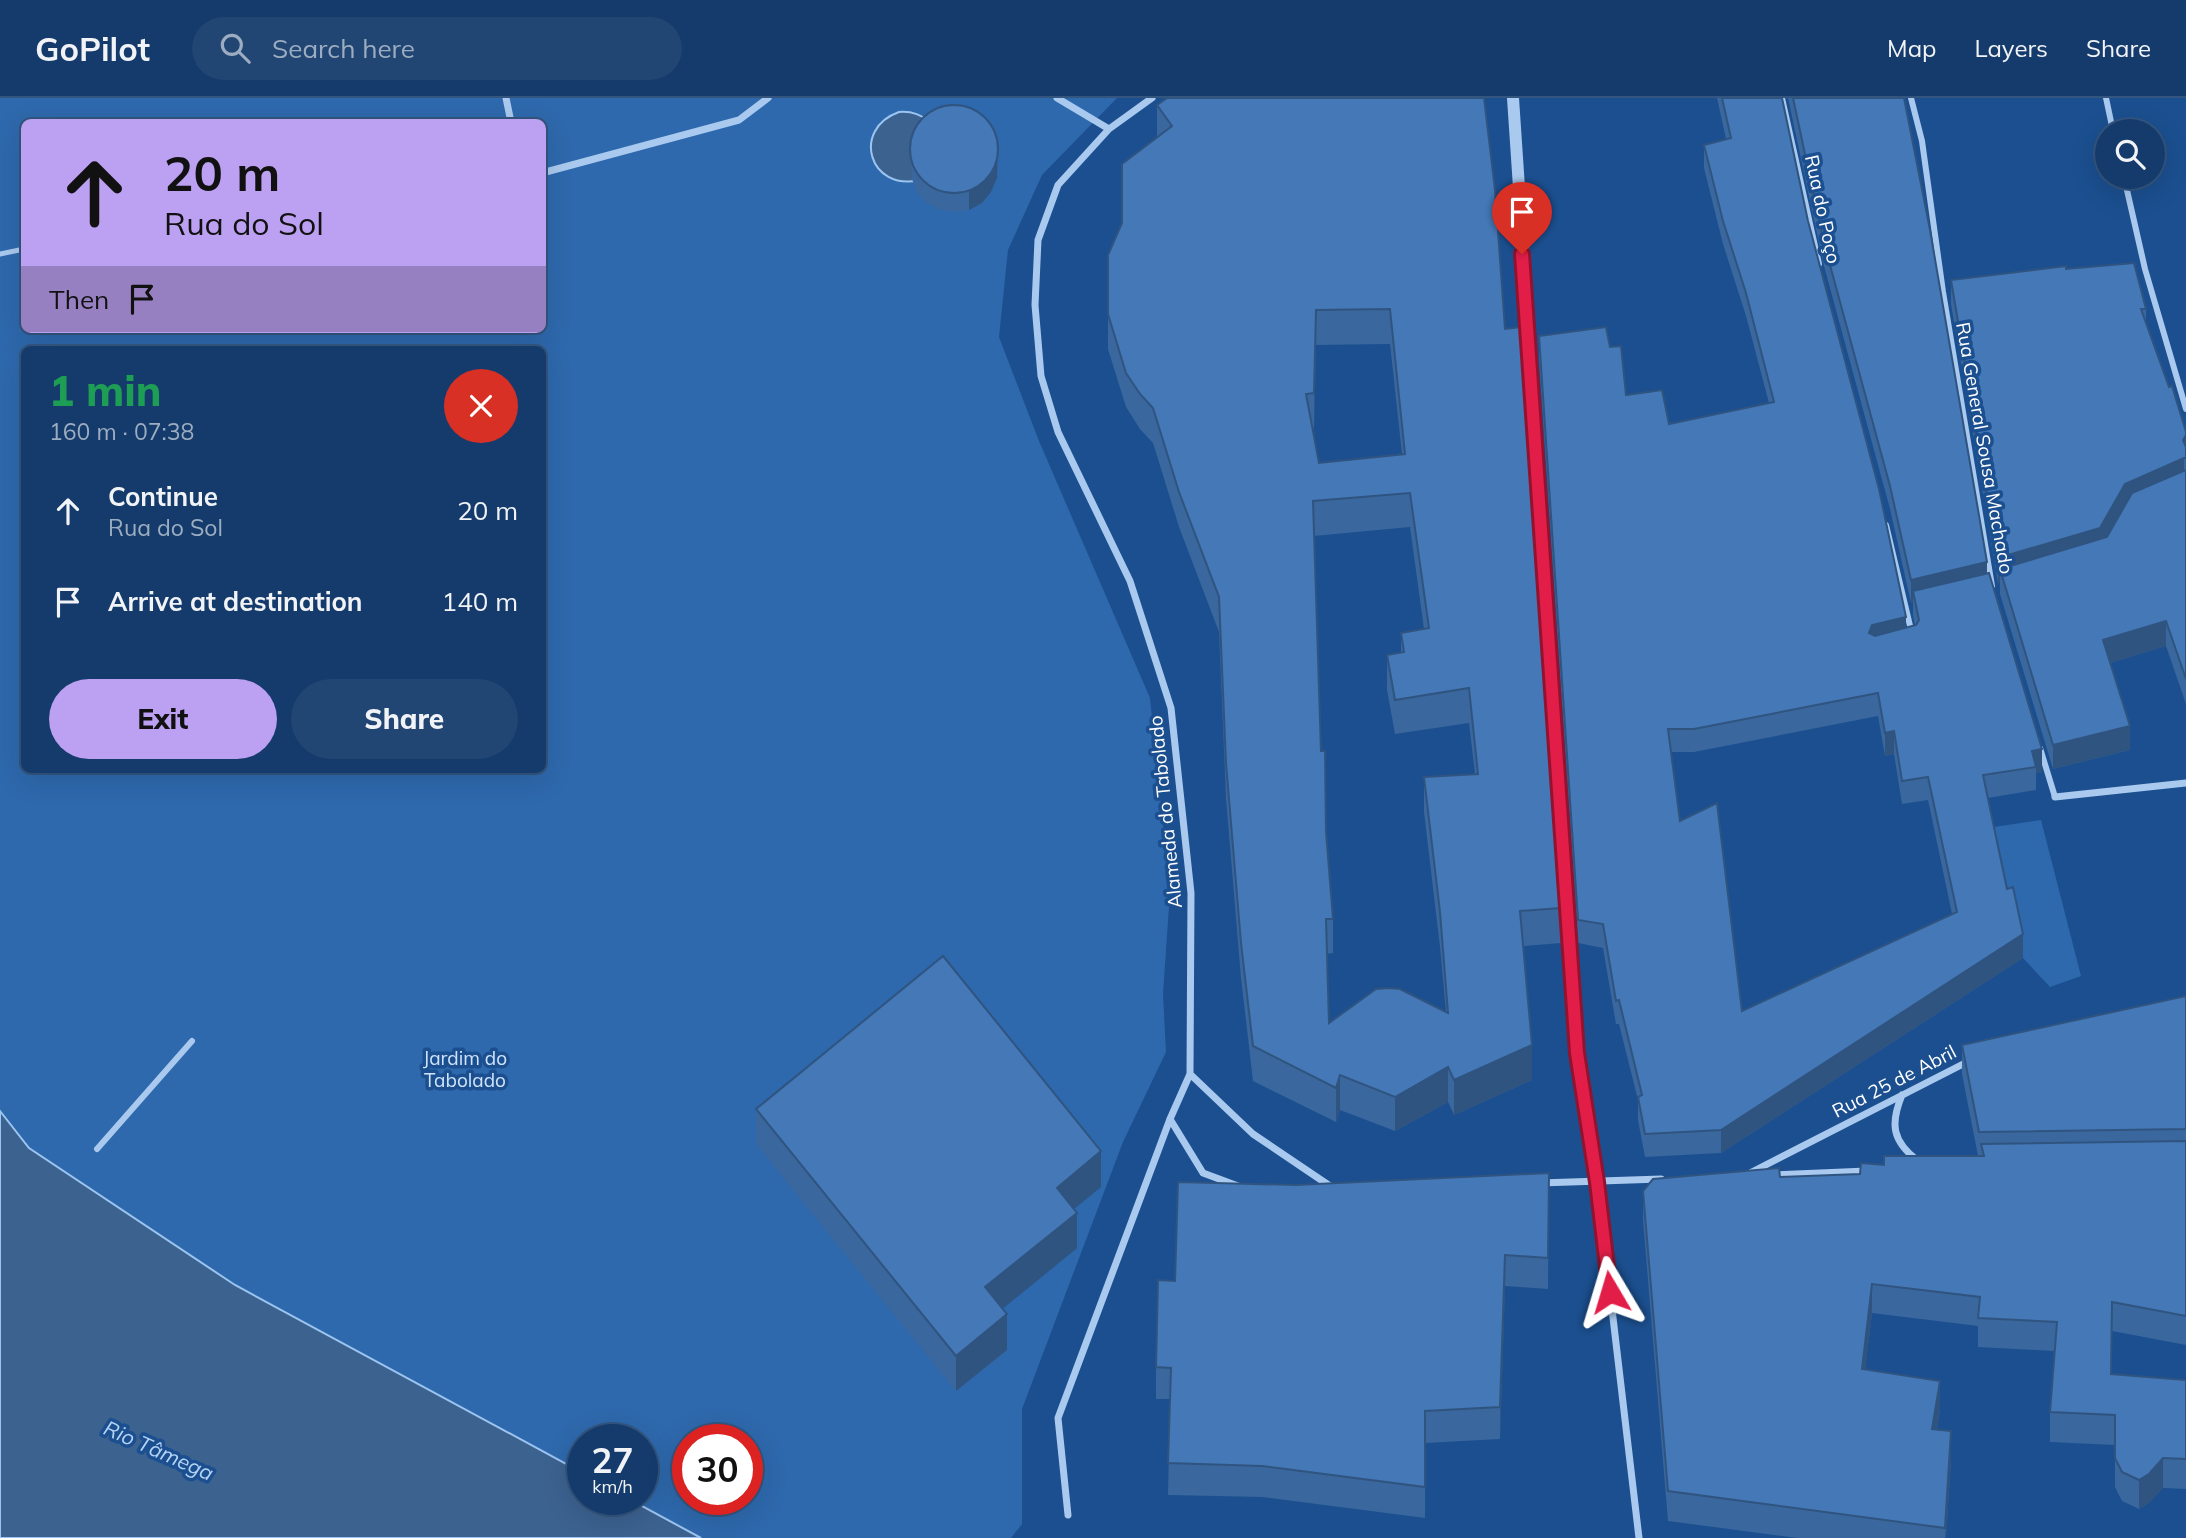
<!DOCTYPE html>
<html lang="en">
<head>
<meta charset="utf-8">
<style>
	body { margin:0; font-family:Mulish,sans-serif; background:#214673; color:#f1f3f6; height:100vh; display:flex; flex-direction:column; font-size:26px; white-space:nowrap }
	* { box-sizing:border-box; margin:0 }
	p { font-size:23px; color:#9dadc1 }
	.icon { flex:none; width:38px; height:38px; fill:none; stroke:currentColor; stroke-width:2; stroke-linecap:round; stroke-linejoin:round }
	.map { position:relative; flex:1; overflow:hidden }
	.sheet { position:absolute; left:21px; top:248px; width:525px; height:427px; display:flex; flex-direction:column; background:#143b6b; border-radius:10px; box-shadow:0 7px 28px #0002,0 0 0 2px #33557e }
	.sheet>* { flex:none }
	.guide { position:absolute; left:21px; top:21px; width:525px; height:214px; border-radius:10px; box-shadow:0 7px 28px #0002,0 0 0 2px #33557e; background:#bca0f2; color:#111; overflow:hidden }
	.tools { position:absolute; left:2095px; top:21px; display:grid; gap:14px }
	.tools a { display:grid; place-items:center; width:70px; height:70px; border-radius:50%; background:#143b6b; box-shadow:0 7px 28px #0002,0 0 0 2px #33557e; font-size:35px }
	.speed { position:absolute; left:567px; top:1326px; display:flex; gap:14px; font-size:35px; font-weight:700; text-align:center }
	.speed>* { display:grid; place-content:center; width:91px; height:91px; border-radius:50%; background:#143b6b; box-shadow:0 7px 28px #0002,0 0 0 2px #33557e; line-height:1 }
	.speed small { font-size:18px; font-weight:400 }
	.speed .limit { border:10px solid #d22; background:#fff; color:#111 }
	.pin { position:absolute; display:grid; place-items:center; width:60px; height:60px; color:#fff; margin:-72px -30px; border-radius:50% 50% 50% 0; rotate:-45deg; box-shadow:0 0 7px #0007 }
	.pin .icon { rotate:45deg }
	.me { position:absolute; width:77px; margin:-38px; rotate:353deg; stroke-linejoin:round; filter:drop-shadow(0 0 5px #0008) }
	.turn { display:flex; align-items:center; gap:24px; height:147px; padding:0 28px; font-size:32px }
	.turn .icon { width:91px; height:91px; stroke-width:2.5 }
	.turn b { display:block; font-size:49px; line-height:60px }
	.then { display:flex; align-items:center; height:66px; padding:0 28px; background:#0003; gap:14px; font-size:26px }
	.round { display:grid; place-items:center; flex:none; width:74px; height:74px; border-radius:37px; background:#214673 }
	.summary { display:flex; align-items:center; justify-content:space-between; height:119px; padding:0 28px }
	h1 { font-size:42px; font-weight:800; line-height:52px; color:#1e9e55 }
	.button { display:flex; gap:14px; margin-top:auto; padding:14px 28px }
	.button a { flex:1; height:80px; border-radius:42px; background:#bca0f2; color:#111; font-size:28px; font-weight:800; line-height:80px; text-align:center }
	.button a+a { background:#214673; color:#f1f3f6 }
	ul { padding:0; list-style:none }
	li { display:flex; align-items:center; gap:21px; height:91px; padding:0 28px }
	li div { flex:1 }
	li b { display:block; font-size:26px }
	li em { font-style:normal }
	header { display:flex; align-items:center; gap:42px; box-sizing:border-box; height:98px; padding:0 35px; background:#143b6b; border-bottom:2px solid #33557e }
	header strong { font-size:33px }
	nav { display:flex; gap:38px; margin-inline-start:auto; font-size:24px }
	.search { width:490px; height:63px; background:#214673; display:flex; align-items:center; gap:18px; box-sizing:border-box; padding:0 24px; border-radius:38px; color:#9dadc1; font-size:26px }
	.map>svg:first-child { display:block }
	.green { fill:#2e69ad; fill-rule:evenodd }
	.water { fill:#3c6290; stroke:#9cc4f0; stroke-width:2 }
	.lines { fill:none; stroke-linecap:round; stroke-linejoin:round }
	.service { stroke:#a9c9ee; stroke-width:5 }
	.pedestrian { stroke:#a9c9ee; stroke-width:6 }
	.minor { stroke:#a9c9ee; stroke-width:7 }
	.tertiary { stroke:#a9c9ee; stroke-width:12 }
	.wall { fill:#3a679d; fill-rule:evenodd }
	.shaded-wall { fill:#305480 }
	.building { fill:#4478b7; stroke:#305480; stroke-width:2; fill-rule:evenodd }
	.route-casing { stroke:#92132f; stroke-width:18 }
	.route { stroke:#e11d48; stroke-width:12 }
	.labels { text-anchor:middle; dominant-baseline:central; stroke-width:7; stroke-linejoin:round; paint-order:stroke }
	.street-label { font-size:19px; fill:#fff; stroke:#1b4f8f }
	.park-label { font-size:19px; fill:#cfe3fa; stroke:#1b4f8f }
	.water-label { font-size:21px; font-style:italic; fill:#b5d3f5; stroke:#1b4f8f }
</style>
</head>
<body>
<header>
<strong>GoPilot</strong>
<div class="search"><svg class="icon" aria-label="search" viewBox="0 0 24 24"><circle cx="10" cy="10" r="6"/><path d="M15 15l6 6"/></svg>Search here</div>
<nav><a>Map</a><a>Layers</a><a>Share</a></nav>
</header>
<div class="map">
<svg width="2186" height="1440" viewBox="0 0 2186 1440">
	<rect width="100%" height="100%" fill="#1b4f8f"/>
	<path class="green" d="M 0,0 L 1117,0 L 1042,77 L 1008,152 L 999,239 L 1039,343 L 1150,600 L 1170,794 L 1163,896 L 1166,954 L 1123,1044 L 1022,1311 L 1022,1426 L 1011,1440 L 701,1440 L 631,1402 L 642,1402 L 642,1342 L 583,1342 L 583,1375 L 235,1187 L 29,1050 L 0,1013 ZM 24,24 L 542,24 L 542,231 L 24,231 ZM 24,252 L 542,252 L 542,672 L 24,672 ZM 943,894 L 1077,1150 L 985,1225 ZM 688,1342 L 747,1342 L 747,1402 L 688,1402 Z
		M 2041,722 L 2081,878 L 2050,889 L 2023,860 L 1994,729 Z"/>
	<path class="water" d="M 899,14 C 913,13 921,17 932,25 L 920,82 C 869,94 851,31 899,14 Z
		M 0,1013 L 29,1050 L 235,1187 L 583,1375 L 583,1402 L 631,1402 L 701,1440 L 0,1440 Z"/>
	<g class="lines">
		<path class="service" d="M 0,156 L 24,151"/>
		<path class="pedestrian" d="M 1782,0 L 1819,166
			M 1911,0 L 1922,43 L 1943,194 L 1992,488
			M 2106,0 L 2113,33
			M 2124,79 L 2145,171 L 2186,311
			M 1886,427 L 1912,536
			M 2040,650 L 2055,699
			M 97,1051 L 192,943"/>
		<path class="minor" d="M 506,0 L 511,24
			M 1057,0 L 1109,31
			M 542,75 L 739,22 L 768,0
			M 2055,699 L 2186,685
			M 1190,976 L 1253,1036 L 1330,1088
			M 1902,997 C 1890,1026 1892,1043 1918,1063
			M 1170,1021 L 1203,1075 L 1238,1088
			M 1748,1076 L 1971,962
			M 1771,1077 L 1867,1073
			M 1597,1084 L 1639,1440
			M 1540,1085 L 1661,1081
			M 1068,1417 L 1058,1320 L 1170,1021 L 1190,976 L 1191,795 L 1171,610 L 1130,483 L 1058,334 L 1041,278 L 1035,207 L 1038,142 L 1058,87 L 1109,31 L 1152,0"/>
		<path class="tertiary" d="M 1513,0 L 1577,955 L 1597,1084"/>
	</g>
	<path class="wall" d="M 1717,0 L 1782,0 L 1808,123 L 1906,530 L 1915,528 L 1913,517 L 1913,505 L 1911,505 L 1890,411 L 1824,168 L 1788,0 L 1904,0 L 1987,476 L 2042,674 L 2036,675 L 2036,692 L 1988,700 L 2023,860 L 1721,1055 L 1645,1059 L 1638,1022 L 1638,1002 L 1619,926 L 1616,926 L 1603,850 L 1578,845 L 1539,261 L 1539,238 L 1610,249 L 1626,297 L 1669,326 L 1769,305 L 1746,218 L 1723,146 L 1704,70 L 1704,47 L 1726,41 ZM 1878,618 L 1885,658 L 1894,656 L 1902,706 L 1928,702 L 1952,816 L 1742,913 L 1680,723 L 1671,654 L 1694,654 Z
		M 1157,7 L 1505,231 L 1561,810 L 1561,845 L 1523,848 L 1532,982 L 1454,1017 L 1448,1004 L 1395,1033 L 1340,1012 L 1336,1024 L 1253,983 L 1241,880 L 1226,700 L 1219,534 L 1179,429 L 1153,345 L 1140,331 L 1126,309 L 1108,251 L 1108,157 L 1122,126 L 1157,39 ZM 1390,246 L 1402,356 L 1319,365 L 1312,330 L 1314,330 L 1316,247 ZM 1410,429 L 1424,531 L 1401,535 L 1401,555 L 1387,557 L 1387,592 L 1395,636 L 1469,625 L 1475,676 L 1424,679 L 1424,714 L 1440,849 L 1446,914 L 1329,925 L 1327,856 L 1333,855 L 1333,821 L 1321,653 L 1314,438 Z
		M 910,47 L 998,66 L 997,80 L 991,94 L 982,105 L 969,112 L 955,114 L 940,112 L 927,105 L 917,94 L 912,81 Z
		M 2066,171 L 2146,211 L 2146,226 L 2186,334 L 2186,606 L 2166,548 L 2110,565 L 2130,652 L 2053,671 L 2000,496 L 2000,484 L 1998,485 L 1951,206 L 1951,182 Z
		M 2186,898 L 2186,1247 L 2112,1233 L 2111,1276 L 2186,1282 L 2186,1391 L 2163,1390 L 2149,1405 L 2139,1411 L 2122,1403 L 2115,1389 L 2115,1347 L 2050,1344 L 2050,1314 L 2054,1253 L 1978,1249 L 1978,1228 L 1872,1215 L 1865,1272 L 1940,1312 L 1937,1331 L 1951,1362 L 1946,1440 L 1797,1440 L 1668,1423 L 1643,1122 L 1643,1093 L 1780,1079 L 1860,1076 L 1884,1067 L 1978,1058 L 1962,976 L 1962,947 Z
		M 756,1011 L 1101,1089 L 1074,1111 L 1077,1150 L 1002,1211 L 1007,1252 L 956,1293 L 756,1046 Z
		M 1549,1075 L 1548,1191 L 1505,1188 L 1500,1341 L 1425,1345 L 1425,1420 L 1262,1399 L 1168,1397 L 1170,1301 L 1156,1301 L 1156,1269 L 1175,1183 L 1296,1087 Z"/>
	<path class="shaded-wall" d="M 998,47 L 997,80 L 991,94 L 982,105 L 969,112 L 969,93 Z
		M 1316,212 L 1316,247 L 1314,330 L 1314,295 Z
		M 2186,337 L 2186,360 L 2184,360 L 2184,385 L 2100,454 L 2000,471 L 2000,484 L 1998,485 L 1998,460 L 2125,386 L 2183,342 Z
		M 1987,464 L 1987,488 L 1913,493 L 1913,505 L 1911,505 L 1911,482 Z
		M 1906,519 L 1906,542 L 1872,551 L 1869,535 L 1872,527 Z
		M 2166,523 L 2166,548 L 2103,567 L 2103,542 Z
		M 2130,628 L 2130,652 L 2053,671 L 2053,647 Z
		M 1894,633 L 1894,656 L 1885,658 L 1885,635 Z
		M 2042,651 L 2042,674 L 2036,675 L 2036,669 L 2032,653 Z
		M 2023,836 L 2023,860 L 1721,1055 L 1721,1032 Z
		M 1532,947 L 1532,982 L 1454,1017 L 1454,982 Z
		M 1448,969 L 1448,1004 L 1395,1033 L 1395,999 Z
		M 1340,977 L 1340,1012 L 1336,1024 L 1336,990 Z
		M 1101,1053 L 1101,1089 L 1057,1125 L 1057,1090 Z
		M 1077,1115 L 1077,1150 L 985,1225 L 985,1189 Z
		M 1505,1157 L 1505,1188 L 1500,1341 L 1500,1309 Z
		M 1872,1186 L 1872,1215 L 1862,1301 L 1862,1271 Z
		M 1007,1216 L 1007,1252 L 956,1293 L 956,1258 Z
		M 1940,1283 L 1940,1312 L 1932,1360 L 1932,1331 Z
		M 1951,1333 L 1951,1362 L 1946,1440 L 1945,1440 Z
		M 2163,1360 L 2163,1390 L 2149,1405 L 2139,1411 L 2139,1382 Z"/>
	<path class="building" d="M 1167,0 L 1484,0 L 1495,92 L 1505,231 L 1522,229 L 1561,810 L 1520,813 L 1532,947 L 1454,982 L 1448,969 L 1395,999 L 1340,977 L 1336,990 L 1253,948 L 1241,845 L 1226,665 L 1219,499 L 1179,394 L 1153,310 L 1140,296 L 1126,275 L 1108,216 L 1108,157 L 1122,125 L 1122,66 L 1172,28 L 1157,7 ZM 1390,211 L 1405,356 L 1319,365 L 1306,296 L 1314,295 L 1316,212 ZM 1410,395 L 1429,530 L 1401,535 L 1404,554 L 1387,557 L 1395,602 L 1469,590 L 1478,676 L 1424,679 L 1440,814 L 1448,915 L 1400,891 L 1389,890 L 1376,891 L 1329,925 L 1326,821 L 1333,821 L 1326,734 L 1325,653 L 1321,653 L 1313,403 Z
		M 1722,0 L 1782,0 L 1808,123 L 1879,391 L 1906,519 L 1872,527 L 1869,535 L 1875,538 L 1916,527 L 1919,522 L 1913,493 L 1989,475 L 2042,651 L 2032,653 L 2036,669 L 1983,677 L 2007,791 L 2013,789 L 2023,836 L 1721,1032 L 1645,1036 L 1638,999 L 1642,997 L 1619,902 L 1616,903 L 1603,826 L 1578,822 L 1539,238 L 1606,229 L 1610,249 L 1621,248 L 1626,297 L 1662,292 L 1669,326 L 1774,304 L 1746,195 L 1723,123 L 1704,47 L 1731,40 ZM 1878,595 L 1885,635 L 1894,633 L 1902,683 L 1928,679 L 1957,814 L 1742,913 L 1717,705 L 1680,723 L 1668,631 L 1694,631 Z
		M 1793,0 L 1904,0 L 1930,132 L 1987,464 L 1911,482 L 1890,388 L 1824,145 Z
		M910 51a44 44 0 1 1 88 0a44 44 0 1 1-88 0Z
		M 2134,165 L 2146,211 L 2141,211 L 2169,289 L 2172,288 L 2186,334 L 2186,337 L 2183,342 L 2186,349 L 2186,360 L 2184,360 L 2125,386 L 2100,430 L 1998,460 L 1951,182 L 2066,168 L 2066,171 Z
		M 2186,372 L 2186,581 L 2166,523 L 2103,542 L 2130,628 L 2053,647 L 2000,471 L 2107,439 L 2132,395 Z
		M 943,858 L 1101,1053 L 1057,1090 L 1077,1115 L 985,1189 L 1007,1216 L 956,1258 L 756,1011 Z
		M 2186,898 L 2186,1031 L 1979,1034 L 1962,947 Z
		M 2186,1043 L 2186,1218 L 2112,1204 L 2111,1276 L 2186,1282 L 2186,1361 L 2163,1360 L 2149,1376 L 2139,1382 L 2122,1374 L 2115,1360 L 2115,1317 L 2050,1314 L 2057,1224 L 1978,1220 L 1980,1199 L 1872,1186 L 1862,1271 L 1940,1283 L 1932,1331 L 1951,1333 L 1945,1430 L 1668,1393 L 1643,1093 L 1653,1081 L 1779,1070 L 1780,1079 L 1860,1076 L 1861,1065 L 1884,1067 L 1884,1058 L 1984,1058 L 1981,1046 Z
		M 1549,1075 L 1548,1160 L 1505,1157 L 1500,1309 L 1425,1313 L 1425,1389 L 1262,1368 L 1168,1365 L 1171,1270 L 1156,1269 L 1158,1182 L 1175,1183 L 1178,1084 L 1296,1087 Z"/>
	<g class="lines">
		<defs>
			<path id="route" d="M 1522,156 L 1577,955 L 1597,1084 L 1610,1194"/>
		</defs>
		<use href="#route" class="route-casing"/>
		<use href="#route" class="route"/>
	</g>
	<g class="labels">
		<g class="street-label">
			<text transform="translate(1823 111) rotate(78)">Rua do Poço</text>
			<text transform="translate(1985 350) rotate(80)">Rua General Sousa Machado</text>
			<text transform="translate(1165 714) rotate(-96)">Alameda do Tabolado</text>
			<text transform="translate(1894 983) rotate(-27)">Rua 25 de Abril</text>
		</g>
		<g class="park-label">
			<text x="465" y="960">Jardim do<tspan x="465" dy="22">Tabolado</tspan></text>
		</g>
		<g class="water-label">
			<text transform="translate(159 1352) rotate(24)">Rio Tâmega</text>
		</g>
	</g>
</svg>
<div class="tools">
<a><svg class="icon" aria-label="search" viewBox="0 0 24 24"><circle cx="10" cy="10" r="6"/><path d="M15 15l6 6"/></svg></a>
</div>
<div class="speed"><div>27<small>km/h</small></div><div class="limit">30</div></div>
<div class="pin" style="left:1522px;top:156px;background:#d93025"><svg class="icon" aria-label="arrive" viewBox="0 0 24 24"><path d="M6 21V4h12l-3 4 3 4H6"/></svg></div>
<svg class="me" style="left:1610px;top:1194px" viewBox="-20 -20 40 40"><path d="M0-17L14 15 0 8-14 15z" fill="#e11d48" stroke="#fff" stroke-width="4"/></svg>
<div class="guide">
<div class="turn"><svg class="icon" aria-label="ahead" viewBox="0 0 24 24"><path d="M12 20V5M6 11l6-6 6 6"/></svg><div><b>20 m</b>Rua do Sol</div></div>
<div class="then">Then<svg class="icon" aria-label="arrive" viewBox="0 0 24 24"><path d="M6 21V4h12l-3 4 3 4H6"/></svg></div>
</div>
<section class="sheet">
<div class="summary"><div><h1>1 min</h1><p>160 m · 07:38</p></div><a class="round" style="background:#d93025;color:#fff"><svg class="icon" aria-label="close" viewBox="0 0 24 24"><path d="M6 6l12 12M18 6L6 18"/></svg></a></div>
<ul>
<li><svg class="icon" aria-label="ahead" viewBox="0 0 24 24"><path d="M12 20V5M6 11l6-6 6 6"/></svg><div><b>Continue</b><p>Rua do Sol</p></div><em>20 m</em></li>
<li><svg class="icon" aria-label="arrive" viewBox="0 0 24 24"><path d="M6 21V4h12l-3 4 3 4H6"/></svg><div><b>Arrive at destination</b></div><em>140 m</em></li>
</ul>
<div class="button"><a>Exit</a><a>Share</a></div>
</section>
</div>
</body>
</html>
